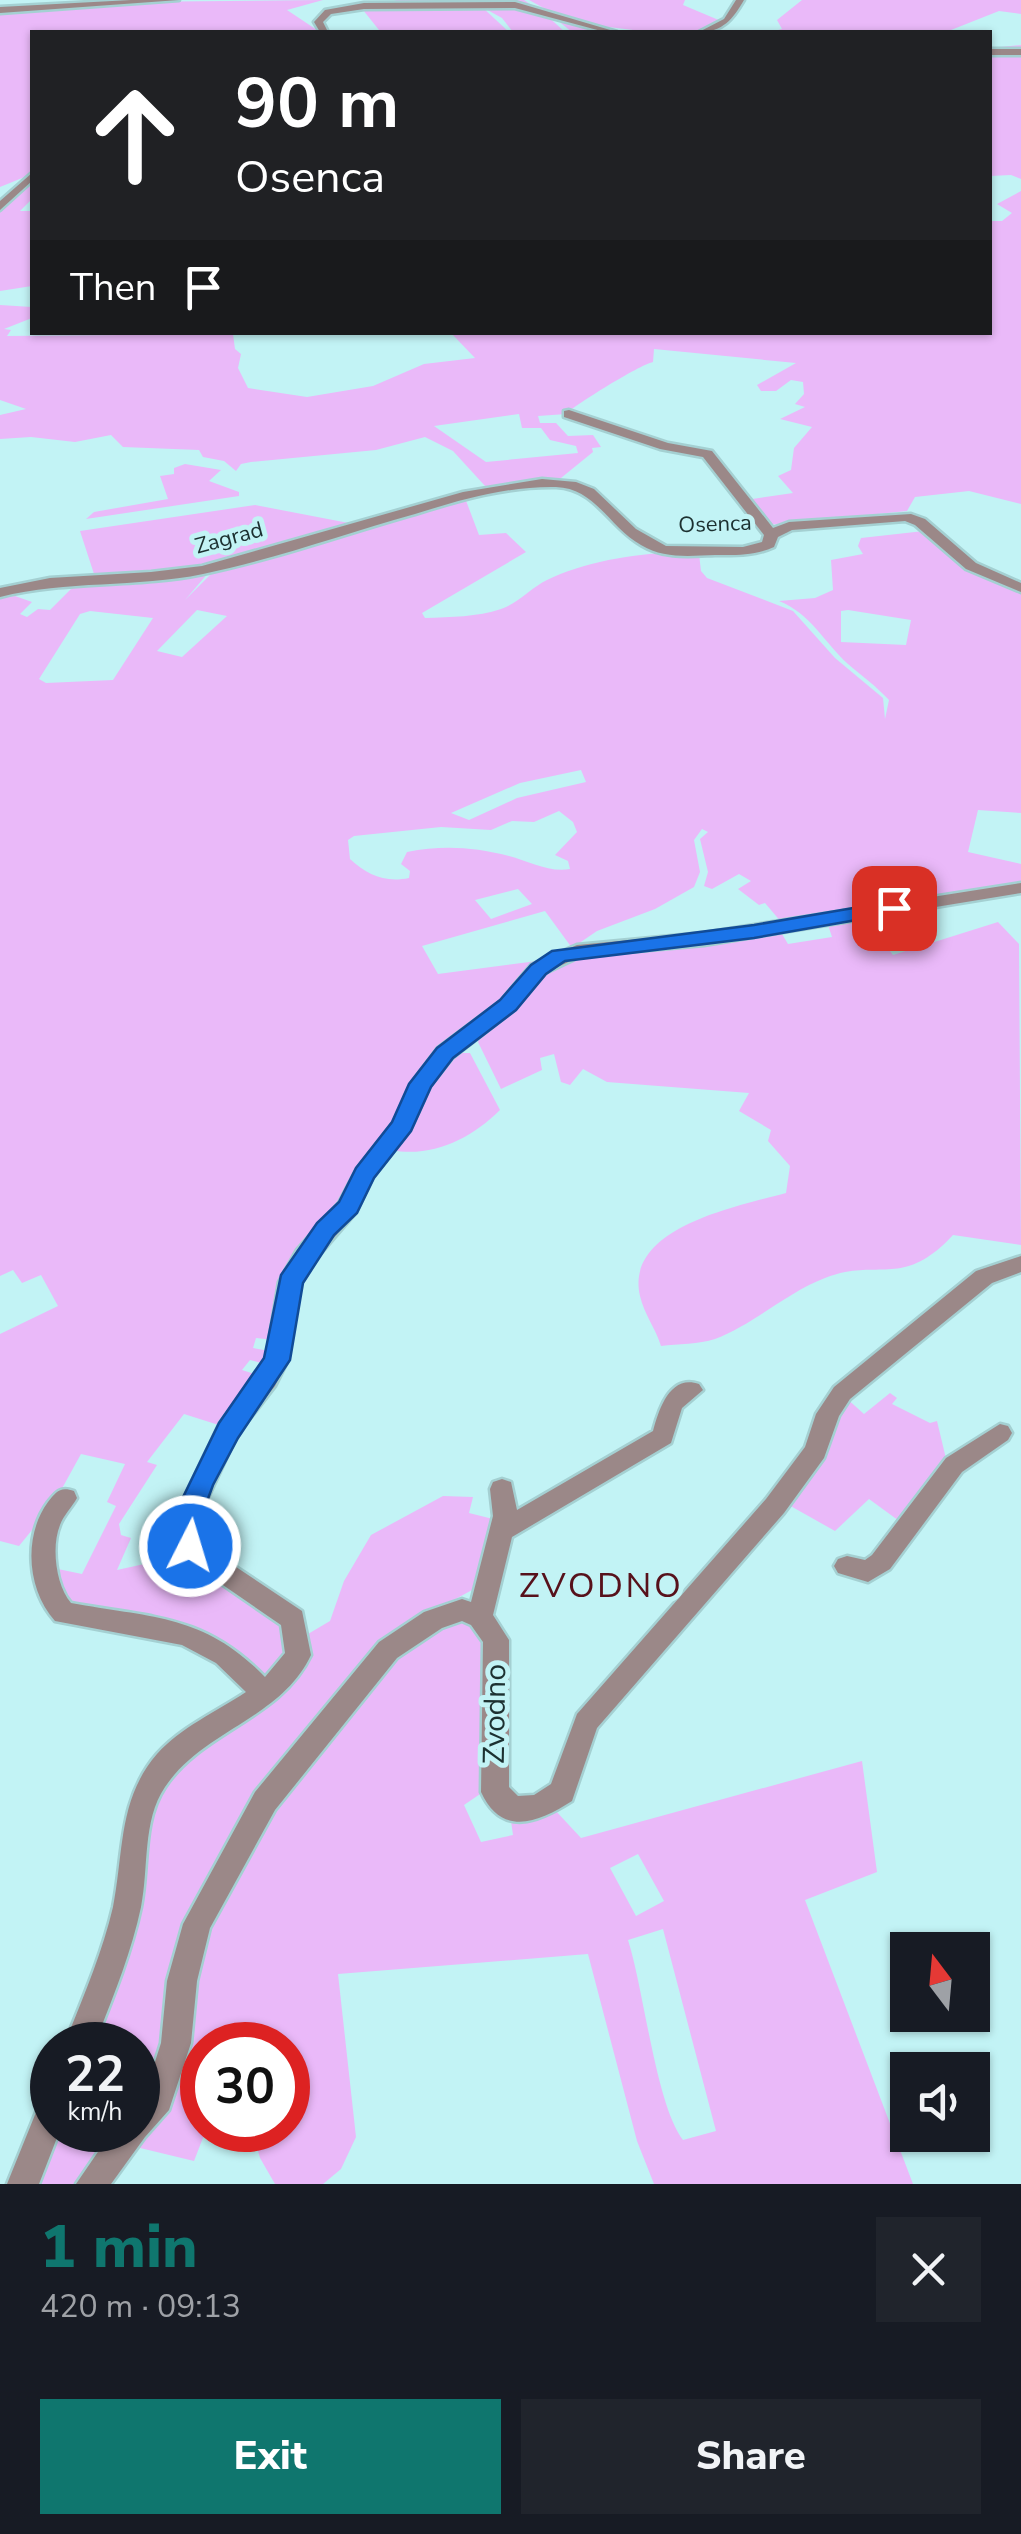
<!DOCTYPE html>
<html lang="en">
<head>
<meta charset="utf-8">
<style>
	body { margin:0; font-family:"Nunito Sans",sans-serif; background:#20242c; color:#f1f3f6; height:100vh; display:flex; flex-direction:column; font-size:38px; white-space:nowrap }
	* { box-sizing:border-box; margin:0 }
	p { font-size:32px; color:#9ea1a6 }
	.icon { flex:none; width:55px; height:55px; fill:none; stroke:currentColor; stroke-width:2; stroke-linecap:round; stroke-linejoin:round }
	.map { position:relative; height:2184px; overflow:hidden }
	.panel { display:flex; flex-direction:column; background:#171b24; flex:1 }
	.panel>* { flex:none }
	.top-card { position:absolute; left:30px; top:30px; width:962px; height:305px; border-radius:0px; box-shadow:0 2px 8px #0004; background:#202124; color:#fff; overflow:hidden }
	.needle { width:65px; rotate:344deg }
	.fabs { position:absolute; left:890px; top:1932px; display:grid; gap:20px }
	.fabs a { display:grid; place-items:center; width:100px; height:100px; border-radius:0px; background:#171b24; box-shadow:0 2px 8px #0004; font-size:50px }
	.speed { position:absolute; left:30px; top:2022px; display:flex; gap:20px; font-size:50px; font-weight:700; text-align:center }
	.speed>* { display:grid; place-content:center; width:130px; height:130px; border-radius:50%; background:#171b24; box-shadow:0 2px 8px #0004; line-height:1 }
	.speed small { font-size:25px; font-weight:400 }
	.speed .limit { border:15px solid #d22; background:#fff; color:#111 }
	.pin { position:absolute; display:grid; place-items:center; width:85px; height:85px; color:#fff; margin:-42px; border-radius:20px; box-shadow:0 5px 15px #0006 }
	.me { position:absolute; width:110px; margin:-55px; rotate:5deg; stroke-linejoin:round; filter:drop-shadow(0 0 8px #0008) }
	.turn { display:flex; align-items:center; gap:35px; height:210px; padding:0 40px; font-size:45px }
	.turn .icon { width:130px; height:130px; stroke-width:2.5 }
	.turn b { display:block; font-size:70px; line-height:85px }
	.then { display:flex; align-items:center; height:95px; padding:0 40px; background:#0003; gap:20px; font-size:38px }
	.round { display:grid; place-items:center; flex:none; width:105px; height:105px; border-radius:0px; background:#20242c }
	.head { display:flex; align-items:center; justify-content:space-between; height:170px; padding:0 40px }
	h1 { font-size:60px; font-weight:800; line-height:75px; color:#0f766e }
	.cta { display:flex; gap:20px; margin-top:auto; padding:20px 40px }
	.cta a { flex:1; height:115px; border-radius:0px; background:#0f766e; color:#fff; font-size:40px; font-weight:800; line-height:115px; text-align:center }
	.cta a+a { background:#20242c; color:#f1f3f6 }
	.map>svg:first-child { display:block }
	.green { fill:#eab9f9; fill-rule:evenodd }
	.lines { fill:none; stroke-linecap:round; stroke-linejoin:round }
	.minor-casing { stroke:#a4d0d2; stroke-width:5 }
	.minor { fill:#9b8888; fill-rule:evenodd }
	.route { fill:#1a73e8; stroke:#114b97; stroke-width:2.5 }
	.labels { text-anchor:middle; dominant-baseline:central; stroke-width:10; stroke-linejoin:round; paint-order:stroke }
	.far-street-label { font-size:22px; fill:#1c3030; stroke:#c2f3f5 }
	.near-street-label { font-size:30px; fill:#1c3030; stroke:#c2f3f5 }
	.near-quarter-label { font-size:35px; letter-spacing:2.5px; fill:#57111b; stroke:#c2f3f5 }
</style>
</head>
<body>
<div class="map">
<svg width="1021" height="2184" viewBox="0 0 1021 2184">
	<rect width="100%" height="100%" fill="#c2f3f5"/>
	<path class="green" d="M 323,0 L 287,10 L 320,32 L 32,32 L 32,174 L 0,187 L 0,13 L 122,2 Z
		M 394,0 L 524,0 L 530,4 L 514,4 L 544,13 L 565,32 L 513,32 L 502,18 L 482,7 L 509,32 L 321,32 L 379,30 L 363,10 L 402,3 Z
		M 529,0 L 685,0 L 683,5 L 721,21 C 713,24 707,30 699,32 C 680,39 612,26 589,25 L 589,31 L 572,32 L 557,20 L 569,22 Z
		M 802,0 L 1021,0 L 1021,14 L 999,11 L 946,32 L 770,32 L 782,29 L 777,20 Z
		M 1021,45 L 1021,179 L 1011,175 L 990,176 L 990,48 Z
		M 32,186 L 32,199 L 20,211 L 32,211 L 32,286 L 0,291 L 0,209 L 20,189 Z
		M 1021,191 L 1021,504 L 969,491 L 915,497 L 907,511 L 768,525 L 746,500 L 793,493 L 778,476 L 791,470 L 794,448 L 812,427 L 780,419 L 805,407 L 795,404 L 804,394 L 803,382 L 791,380 L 776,391 L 761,391 L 757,385 L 796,363 L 654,349 L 653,362 C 639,365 575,405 566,414 L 538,416 L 540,423 L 556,423 L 568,436 L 593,435 L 601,447 L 592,448 L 593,452 L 561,478 L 486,487 L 453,451 L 425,437 L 376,450 L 251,462 L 241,464 L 236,471 L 224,461 L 203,457 L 199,450 L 123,447 L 111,435 L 75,442 L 31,437 L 0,439 L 0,415 L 26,409 L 0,400 L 0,305 L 32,307 L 32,318 L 4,329 L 11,330 L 7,336 L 233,334 L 235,349 L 241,354 L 238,368 L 248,388 L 307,397 L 373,386 L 424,364 L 475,358 L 451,333 L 990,332 L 990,221 L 1002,221 L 1012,213 L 997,204 ZM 519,414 L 522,428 L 541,428 L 550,440 L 576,446 L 578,453 L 486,462 L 434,426 Z
		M 185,464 L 221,470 L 209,481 L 239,492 L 239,496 L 86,519 L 94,512 L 168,499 L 160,476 L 174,474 L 174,468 Z
		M 465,498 L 479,535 L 506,533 L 526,552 L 422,613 L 425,618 C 451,617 477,617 501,609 C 517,604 532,587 547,580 C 587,560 656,549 699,554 L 701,571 L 707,578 L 793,611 L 835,658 L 883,698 L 885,719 L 889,700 C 876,686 862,676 848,664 C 823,641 811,614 779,601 L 815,598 L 833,590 L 831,560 L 863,554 L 858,546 L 861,538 L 924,531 L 958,561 L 1021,590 L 1021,813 L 978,810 L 968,852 L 1021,864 L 1021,885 L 782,923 L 765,903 L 759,905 L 738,889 L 751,881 L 739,874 L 712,889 L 704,886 L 708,872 L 700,839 L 708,832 L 702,829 L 694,840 L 700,872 L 694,887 L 655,909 L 597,931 L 572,948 L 545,911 L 422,946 L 438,974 L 537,961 L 540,964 L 513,995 L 439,1055 L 347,1201 L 315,1233 L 274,1340 L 256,1338 L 253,1348 L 275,1352 L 269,1365 L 250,1360 L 242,1370 L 264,1377 L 225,1427 L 184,1414 L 147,1462 L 157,1465 L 119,1524 L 121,1535 L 131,1538 L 117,1570 L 176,1557 L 190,1560 L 281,1617 L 294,1647 L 271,1685 L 245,1664 L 64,1603 L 53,1568 L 82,1574 L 116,1506 L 107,1502 L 125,1464 L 81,1454 L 54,1503 L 19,1546 L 0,1541 L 0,1334 L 58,1306 L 41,1275 L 22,1283 L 13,1270 L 0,1276 L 0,598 L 15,596 L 32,602 L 20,614 L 27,617 L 38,609 L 50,610 L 78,582 L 209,572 L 185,600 L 216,569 ZM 197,610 L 227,616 L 182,657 L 157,651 ZM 848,610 L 911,620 L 906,645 L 841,642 L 841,611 ZM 90,611 L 153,618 L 113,680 L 46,683 L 39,679 L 80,614 ZM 581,770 L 586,782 L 517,798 L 469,820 L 451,813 L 520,783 ZM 559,811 L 573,822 L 577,832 L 555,855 L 568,861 L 570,869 C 550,873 528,861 509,856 C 473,847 443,845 407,852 L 401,864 L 410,871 L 409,878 C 385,883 367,875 350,859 L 348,840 L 354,836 L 441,827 L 491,830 L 512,821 L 534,822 ZM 518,889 L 532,904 L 491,919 L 475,900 Z
		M 255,505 L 359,525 L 191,571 L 95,577 L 80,531 Z
		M 863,917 L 893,955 L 998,922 L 1019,944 L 1021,1245 L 953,1235 C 902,1290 878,1257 825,1278 C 786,1293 754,1324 715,1339 C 699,1344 678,1344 661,1346 C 656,1329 644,1314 640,1296 C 624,1227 739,1206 786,1193 L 790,1166 L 768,1141 L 771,1130 L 739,1111 L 749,1093 L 607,1082 L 583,1069 L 570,1085 L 561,1082 L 554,1054 L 540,1058 L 542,1070 L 501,1089 L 478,1042 C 490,1013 545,965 574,954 L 779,929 L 788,944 L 832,937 L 827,922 Z
		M 453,1053 L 470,1053 L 500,1110 C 471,1139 432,1158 391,1150 L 426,1084 Z
		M 890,1393 L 897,1398 L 892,1404 L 930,1423 L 937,1421 L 948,1467 L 906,1526 L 869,1499 L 835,1531 L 787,1504 L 845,1397 L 864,1414 Z
		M 443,1496 L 473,1497 L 469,1513 L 501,1521 L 485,1583 L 415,1621 L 218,1867 L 154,2087 L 138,2112 L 138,2045 L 89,2045 L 138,1849 L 161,1783 L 309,1650 L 308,1634 L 330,1621 L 344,1581 L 371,1535 Z
		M 469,1617 L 483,1630 L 486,1790 L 464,1805 L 481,1842 L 513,1835 L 510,1814 L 555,1810 L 581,1838 L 862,1761 L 877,1872 L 805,1900 L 913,2184 L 654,2184 L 637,2141 L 588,1954 L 338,1974 L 356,2137 L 341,2169 L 323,2184 L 275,2184 L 260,2158 L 252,2130 L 288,2130 L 288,2045 L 202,2045 L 206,2130 L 194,2161 L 136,2147 L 204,1935 L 275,1802 L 385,1665 L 438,1623 ZM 638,1854 L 664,1901 L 636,1916 L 610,1868 ZM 663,1929 L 716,2131 L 683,2140 C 656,2105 644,1990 628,1940 Z
		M 56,2130 L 125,2130 L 84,2184 L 35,2184 Z"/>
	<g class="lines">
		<defs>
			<path id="minor" d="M 131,0 L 179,0 L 0,13 L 0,7 Z
				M 736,0 L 744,0 C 733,19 723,32 699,32 L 724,19 Z
				M 515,2 L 617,32 L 605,32 L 515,8 L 364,9 L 331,14 L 323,22 L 328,32 L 320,32 L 314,22 L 325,10 L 364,3 Z
				M 990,49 L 1021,49 L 1021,55 L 990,55 Z
				M 32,173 L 32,181 L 0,210 L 0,201 Z
				M 569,410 L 668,443 L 712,451 L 773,528 L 789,522 L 911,514 L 925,519 L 976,563 L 1021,583 L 1021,592 L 966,569 L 915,525 L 905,521 L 792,530 L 778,537 L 774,547 C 754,556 736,555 715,555 C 689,556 664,559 641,545 C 610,528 595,488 556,487 C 507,486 460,500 415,514 C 344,534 275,559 203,574 C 136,588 67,580 0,597 L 0,588 L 50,578 L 151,572 L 202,566 L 463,492 L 542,479 L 576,482 L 594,489 L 636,529 L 666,546 L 743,547 L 762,542 L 764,535 L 703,457 L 660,449 L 564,417 L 564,411 Z
				M 1021,883 L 1021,893 L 704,945 L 581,956 L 545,973 L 515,1009 L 452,1058 L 430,1086 L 410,1130 L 373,1177 L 356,1212 L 313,1262 L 301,1282 L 288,1360 L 275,1386 L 237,1435 L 195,1525 L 201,1541 L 209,1549 L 302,1611 L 311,1655 C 281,1719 203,1730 165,1787 C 142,1821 149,1868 141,1907 C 131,1954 112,2000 94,2045 L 64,2045 C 82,2000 102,1954 113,1907 C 124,1852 118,1799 157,1754 C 181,1727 216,1712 246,1692 L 216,1663 L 182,1645 L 55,1621 C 27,1590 23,1536 48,1502 C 56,1492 60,1486 74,1491 L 77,1498 C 72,1507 63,1516 60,1525 C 51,1547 56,1586 71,1603 C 152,1618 204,1614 265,1677 L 285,1653 L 281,1625 L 191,1563 L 181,1554 L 171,1525 L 220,1423 L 258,1374 L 266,1360 L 279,1282 L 297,1250 L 339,1203 L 357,1169 L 394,1122 L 411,1084 L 438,1048 L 501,1001 L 531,965 L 577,945 L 704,933 Z
				M 1021,1256 L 1021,1272 L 992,1283 L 850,1399 L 839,1416 L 824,1458 L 784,1513 L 597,1728 L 572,1801 C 539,1822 502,1838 481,1792 L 483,1642 L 471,1625 L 462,1621 L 442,1628 L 397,1658 L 275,1810 L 210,1928 L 197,1981 L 191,2043 L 169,2110 L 145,2137 L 111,2184 L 76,2184 L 113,2130 L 138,2130 L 138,2100 L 146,2090 L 161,2043 L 167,1981 L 183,1924 L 255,1792 L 379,1642 L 424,1612 L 462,1599 L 471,1602 L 493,1516 L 490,1489 L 493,1482 L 502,1479 L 511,1482 L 517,1510 L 653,1431 C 659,1409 670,1374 699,1384 L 703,1390 L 682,1408 L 671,1443 L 512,1537 L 493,1615 L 509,1640 L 509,1787 L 518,1796 L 534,1795 L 551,1784 L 577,1714 L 766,1499 L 805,1447 L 816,1414 L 834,1387 L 976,1271 Z
				M 1000,1424 L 1008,1426 L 1012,1433 L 1008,1440 L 962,1472 L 890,1569 L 868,1582 L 838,1573 L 834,1566 L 838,1559 L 847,1556 L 865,1560 L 872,1555 L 946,1458 Z
				M 52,2096 L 52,2130 L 60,2130 L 39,2184 L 7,2184 L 41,2100 Z"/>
		</defs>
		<use href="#minor" class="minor-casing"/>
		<use href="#minor" class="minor"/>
	</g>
	<path class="route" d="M 894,901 L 905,908 L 902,912 L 754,938 L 565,961 L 546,974 L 516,1010 L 453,1058 L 431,1087 L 411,1131 L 374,1178 L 357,1213 L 334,1235 L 303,1283 L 290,1360 L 238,1438 L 213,1485 L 198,1526 L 204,1546 L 199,1555 L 180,1555 L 169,1526 L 219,1423 L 264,1358 L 281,1275 L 317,1223 L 339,1202 L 356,1168 L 392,1122 L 409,1084 L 437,1048 L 500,1000 L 531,965 L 552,951 L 754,925 Z"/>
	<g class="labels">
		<g class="far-street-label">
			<text transform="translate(715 524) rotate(-2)">Osenca</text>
			<text transform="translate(229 538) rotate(-15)">Zagrad</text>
		</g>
		<g class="near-street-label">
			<text transform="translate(495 1714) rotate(-89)">Zvodno</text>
		</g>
		<g class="near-quarter-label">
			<text x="601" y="1585">ZVODNO</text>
		</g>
	</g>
</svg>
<div class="fabs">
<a><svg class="needle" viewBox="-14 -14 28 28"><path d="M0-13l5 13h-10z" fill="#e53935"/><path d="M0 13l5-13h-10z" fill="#9ea1a6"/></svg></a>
<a><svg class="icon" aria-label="sound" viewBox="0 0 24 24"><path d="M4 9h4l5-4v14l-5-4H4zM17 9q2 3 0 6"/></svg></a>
</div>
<div class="speed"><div>22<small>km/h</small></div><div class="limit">30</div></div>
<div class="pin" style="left:894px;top:908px;background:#d93025"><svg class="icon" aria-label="arrive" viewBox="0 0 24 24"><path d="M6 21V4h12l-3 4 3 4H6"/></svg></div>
<svg class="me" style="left:190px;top:1546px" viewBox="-20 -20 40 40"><circle r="17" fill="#1a73e8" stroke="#fff" stroke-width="3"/><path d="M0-11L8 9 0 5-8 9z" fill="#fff"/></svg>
<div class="top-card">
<div class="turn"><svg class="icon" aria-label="ahead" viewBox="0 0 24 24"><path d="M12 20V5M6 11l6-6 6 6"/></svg><div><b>90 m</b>Osenca</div></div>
<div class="then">Then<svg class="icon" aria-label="arrive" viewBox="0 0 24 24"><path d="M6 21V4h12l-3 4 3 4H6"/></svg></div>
</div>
</div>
<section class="panel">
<div class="head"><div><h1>1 min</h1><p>420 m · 09:13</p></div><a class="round"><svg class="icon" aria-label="close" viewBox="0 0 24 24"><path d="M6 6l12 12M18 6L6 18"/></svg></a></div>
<div class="cta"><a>Exit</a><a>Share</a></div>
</section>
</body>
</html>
